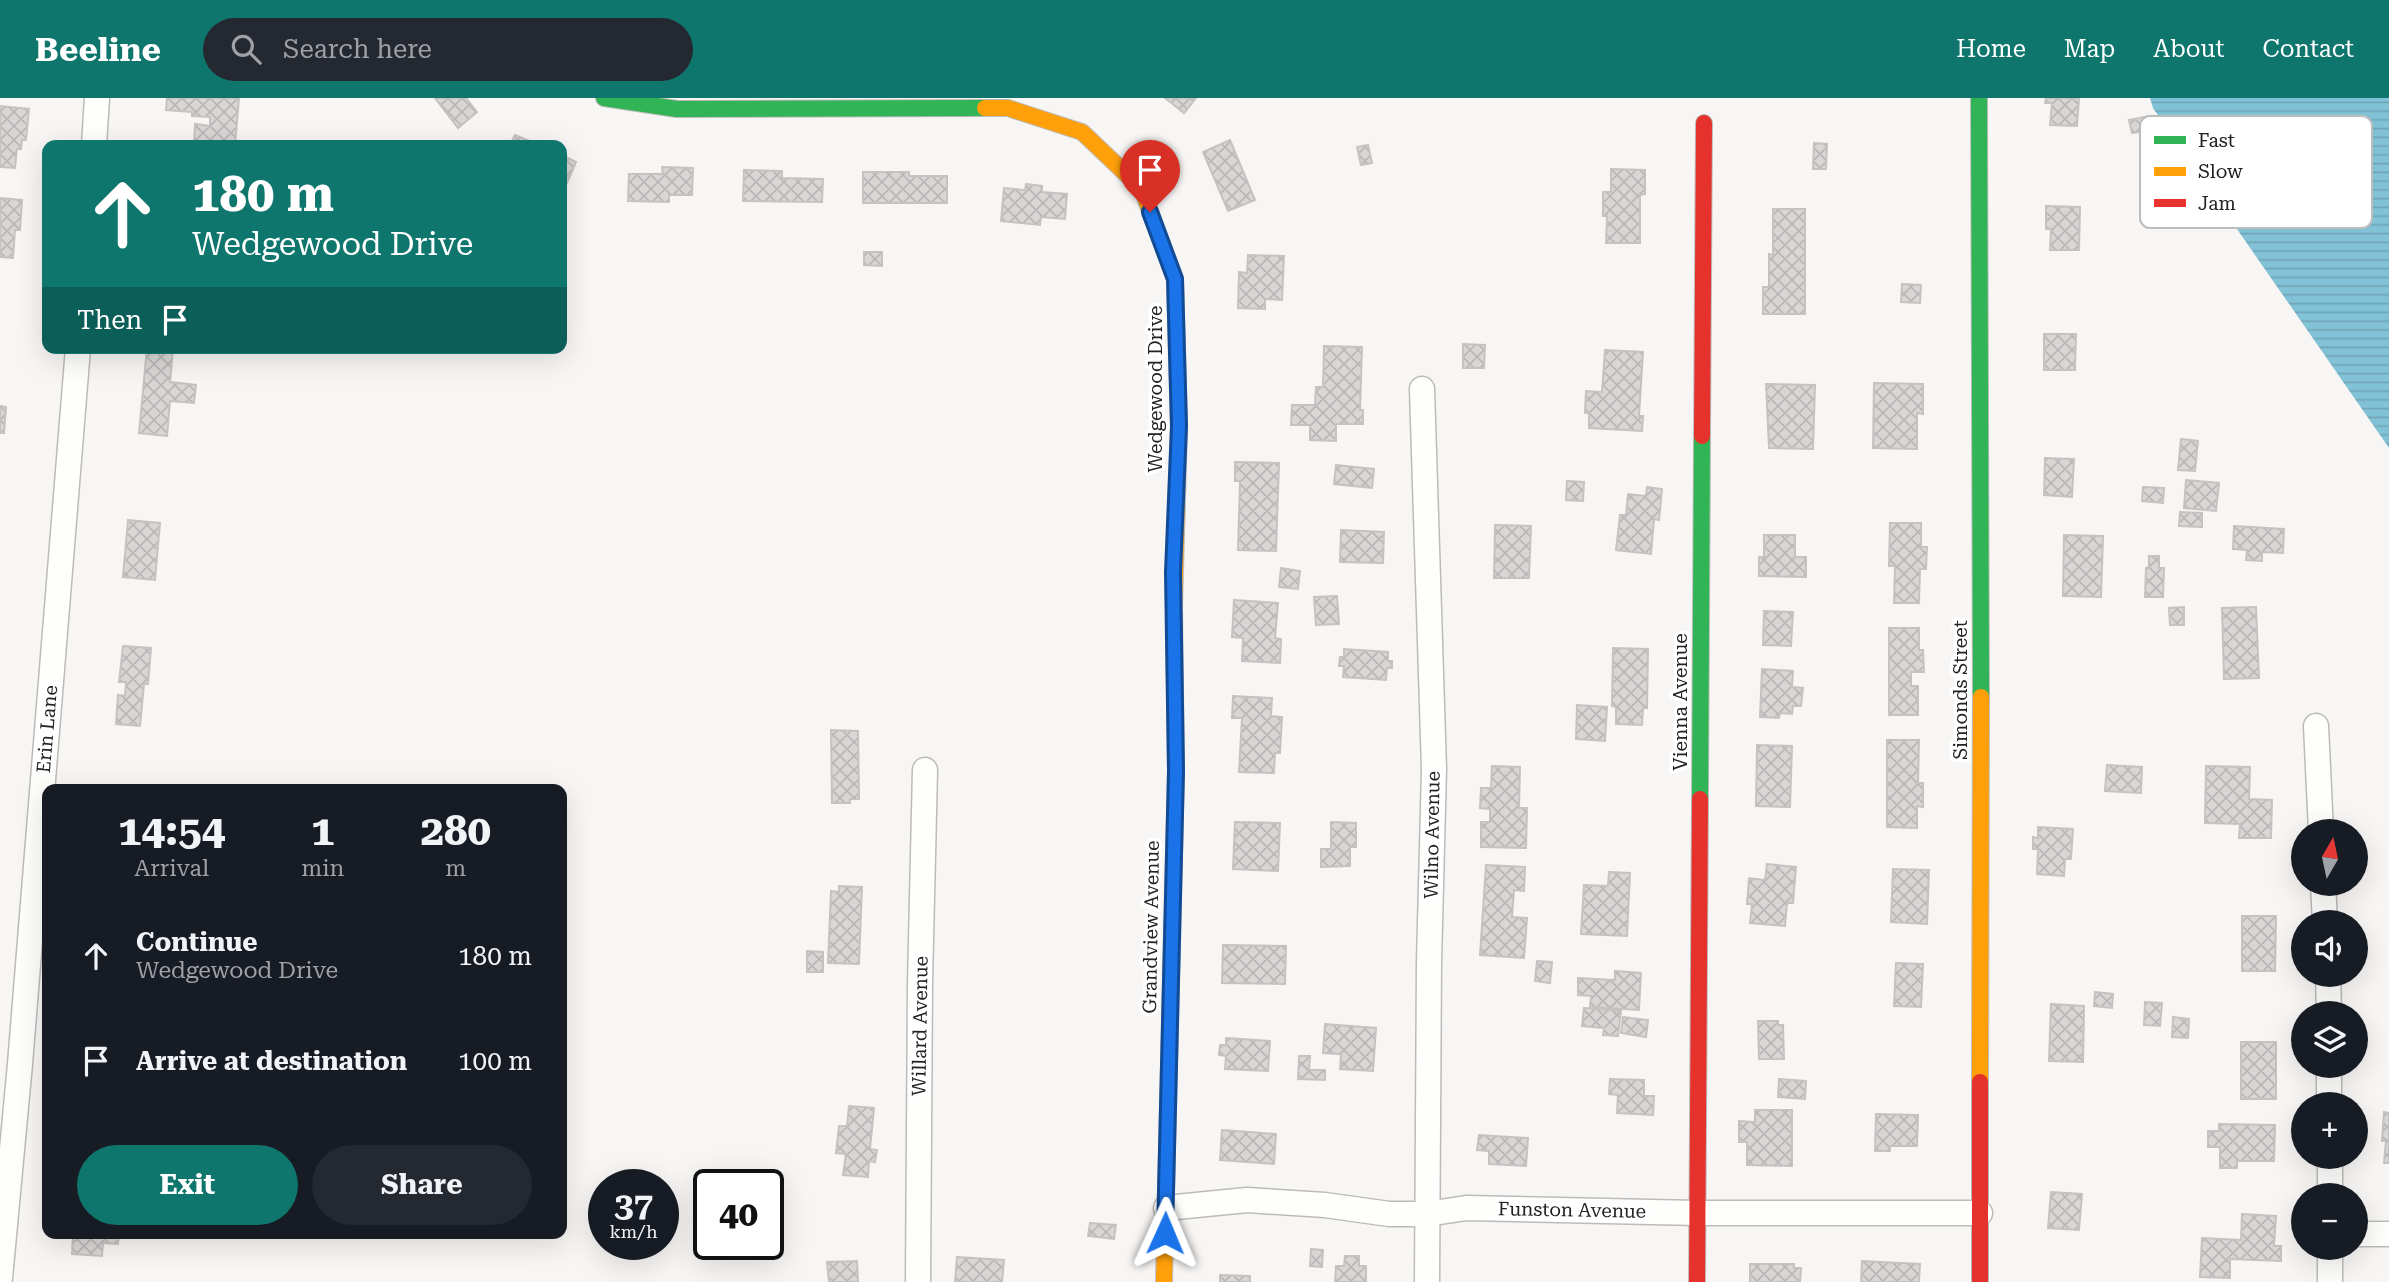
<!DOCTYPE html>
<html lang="en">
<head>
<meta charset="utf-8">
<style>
	body { margin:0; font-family:"Roboto Serif",serif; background:#242831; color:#f1f3f6; height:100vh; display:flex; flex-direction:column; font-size:26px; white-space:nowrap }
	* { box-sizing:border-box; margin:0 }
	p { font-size:23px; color:#9ea1a6 }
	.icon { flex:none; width:38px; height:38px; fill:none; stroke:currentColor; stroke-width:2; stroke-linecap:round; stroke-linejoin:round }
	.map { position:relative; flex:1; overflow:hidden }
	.side { position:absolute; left:42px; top:686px; width:525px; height:455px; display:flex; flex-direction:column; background:#171b24; border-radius:14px; box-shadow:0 7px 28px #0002 }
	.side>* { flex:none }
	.guide { position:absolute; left:42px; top:42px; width:525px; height:214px; border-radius:14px; box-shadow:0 7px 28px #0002; background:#0f766e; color:#fff; overflow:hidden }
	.needle { width:46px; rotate:9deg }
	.controls { position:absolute; left:2291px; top:721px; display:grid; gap:14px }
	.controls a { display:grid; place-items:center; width:77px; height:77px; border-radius:50%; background:#171b24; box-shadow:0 7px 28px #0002; font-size:35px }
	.speed { position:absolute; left:588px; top:1071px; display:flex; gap:14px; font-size:35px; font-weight:700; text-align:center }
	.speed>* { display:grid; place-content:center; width:91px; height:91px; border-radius:50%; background:#171b24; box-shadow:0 7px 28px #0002; line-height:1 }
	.speed small { font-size:18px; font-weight:400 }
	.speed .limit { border:4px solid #111; border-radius:10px; background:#fff; color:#111 }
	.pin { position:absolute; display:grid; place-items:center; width:60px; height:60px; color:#fff; margin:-72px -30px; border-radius:50% 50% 50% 0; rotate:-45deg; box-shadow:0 0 7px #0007 }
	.pin .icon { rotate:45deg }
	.me { position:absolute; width:77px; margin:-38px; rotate:1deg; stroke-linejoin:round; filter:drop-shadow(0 0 5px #0008) }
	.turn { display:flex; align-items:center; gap:24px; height:147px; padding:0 35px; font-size:32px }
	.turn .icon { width:91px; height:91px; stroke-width:2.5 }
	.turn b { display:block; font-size:49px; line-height:60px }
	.then { display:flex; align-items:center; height:66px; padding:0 35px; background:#0003; gap:14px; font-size:26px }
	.eta { display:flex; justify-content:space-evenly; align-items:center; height:119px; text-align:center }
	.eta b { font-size:42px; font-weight:700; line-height:49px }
	.button { display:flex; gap:14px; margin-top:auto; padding:14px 35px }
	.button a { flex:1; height:80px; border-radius:42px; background:#0f766e; color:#fff; font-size:28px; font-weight:700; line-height:80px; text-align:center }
	.button a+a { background:#242831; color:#f1f3f6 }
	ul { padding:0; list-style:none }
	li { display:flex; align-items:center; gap:21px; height:105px; padding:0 35px }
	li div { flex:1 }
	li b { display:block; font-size:26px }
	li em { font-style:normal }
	header { display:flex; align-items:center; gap:42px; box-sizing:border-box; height:98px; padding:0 35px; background:#0f766e; color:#fff }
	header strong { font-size:33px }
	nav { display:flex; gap:38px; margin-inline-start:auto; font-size:24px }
	.search { width:490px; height:63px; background:#242831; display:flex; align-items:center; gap:18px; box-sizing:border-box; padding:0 24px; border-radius:38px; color:#9ea1a6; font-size:26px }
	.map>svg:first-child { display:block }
	.water { fill:url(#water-rules) }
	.building { fill:url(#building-cross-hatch); stroke:#c5c3c2; stroke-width:2 }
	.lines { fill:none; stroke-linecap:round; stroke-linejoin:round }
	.street-casing { stroke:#bdbbba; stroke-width:27 }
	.fast-casing { stroke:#bdbbba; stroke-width:18 }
	.slow-casing { stroke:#bdbbba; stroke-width:18 }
	.jam-casing { stroke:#bdbbba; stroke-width:18 }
	.street { stroke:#fefefd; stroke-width:24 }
	.fast { stroke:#30b455; stroke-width:16 }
	.slow { stroke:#ff9f0a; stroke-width:16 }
	.jam { stroke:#e5322d; stroke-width:16 }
	.route-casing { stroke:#114b97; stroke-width:18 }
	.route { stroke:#1a73e8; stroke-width:12 }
	.labels { text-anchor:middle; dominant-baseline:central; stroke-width:7; stroke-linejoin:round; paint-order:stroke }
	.street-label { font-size:19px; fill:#232221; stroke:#fff }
	.key { fill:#fff; stroke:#bdbdbc; stroke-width:2 }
	.key-label { font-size:19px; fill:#232221 }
</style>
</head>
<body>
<header>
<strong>Beeline</strong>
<div class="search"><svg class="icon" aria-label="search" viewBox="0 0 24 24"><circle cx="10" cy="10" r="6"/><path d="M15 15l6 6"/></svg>Search here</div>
<nav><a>Home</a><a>Map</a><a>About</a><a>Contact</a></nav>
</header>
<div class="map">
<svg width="2389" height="1184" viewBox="0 0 2389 1184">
	<defs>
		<pattern id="water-rules" width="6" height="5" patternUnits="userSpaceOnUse" patternTransform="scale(1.75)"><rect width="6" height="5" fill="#82c2d6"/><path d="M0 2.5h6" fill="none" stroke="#70a6b7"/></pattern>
		<pattern id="building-cross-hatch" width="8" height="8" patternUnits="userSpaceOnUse" patternTransform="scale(1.75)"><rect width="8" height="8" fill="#d9d7d6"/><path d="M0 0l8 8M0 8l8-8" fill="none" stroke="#bab8b7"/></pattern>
	</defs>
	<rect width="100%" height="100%" fill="#f8f6f4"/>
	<path class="water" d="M 2150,0 L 2389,0 L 2389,350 L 2153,10 Z"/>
	<path class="building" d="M 167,0 L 239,0 L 235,47 L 194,47 L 195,26 L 210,28 L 210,19 L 192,18 L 192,14 L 166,12 Z
		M 435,0 L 466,0 L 477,14 L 458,30 Z
		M 1165,0 L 1196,0 L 1184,15 Z
		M 2046,0 L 2079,0 L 2077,28 L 2050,27 L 2052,5 L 2045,5 Z
		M 0,8 L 29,11 L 26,42 L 22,42 L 21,51 L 17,51 L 15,70 L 0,69 Z
		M 2150,18 L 2152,32 L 2132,35 L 2129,22 Z
		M 515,37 L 539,47 L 510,47 Z
		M 1230,42 L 1255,102 L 1228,113 L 1203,54 Z
		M 1814,45 L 1827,46 L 1826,71 L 1813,71 Z
		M 1368,47 L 1372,65 L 1361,67 L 1357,49 Z
		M 562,57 L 576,64 L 564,92 L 562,91 Z
		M 662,69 L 693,70 L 692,97 L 669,97 L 669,104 L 628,103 L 629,76 L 663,76 Z
		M 1611,71 L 1645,72 L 1645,96 L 1640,97 L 1640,145 L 1606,145 L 1607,118 L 1603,118 L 1603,94 L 1611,94 Z
		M 744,72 L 782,73 L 782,80 L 823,81 L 822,104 L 743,103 Z
		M 863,74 L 909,74 L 909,78 L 947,78 L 947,105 L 863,105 Z
		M 1026,86 L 1042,88 L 1042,94 L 1067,96 L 1065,121 L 1041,119 L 1040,127 L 1001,123 L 1004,90 L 1025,92 Z
		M 0,100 L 22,102 L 20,132 L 15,132 L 13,160 L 0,159 Z
		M 2046,108 L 2080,109 L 2079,152 L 2050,152 L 2051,131 L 2046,131 Z
		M 1773,111 L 1805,111 L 1805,216 L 1763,216 L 1763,189 L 1769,189 L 1769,156 L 1773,157 Z
		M 864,154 L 882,154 L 882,168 L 864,167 Z
		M 1248,157 L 1284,158 L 1282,202 L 1265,201 L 1265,211 L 1238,210 L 1239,174 L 1247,175 Z
		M 1902,186 L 1921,187 L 1920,205 L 1901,204 Z
		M 2044,236 L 2076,236 L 2075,272 L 2044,272 Z
		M 1463,246 L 1485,247 L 1484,270 L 1463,270 Z
		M 1324,248 L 1362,249 L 1360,312 L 1363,312 L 1363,326 L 1336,326 L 1336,343 L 1310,342 L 1310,327 L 1291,327 L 1292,307 L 1315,307 L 1316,289 L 1323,289 Z
		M 147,250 L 173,251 L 170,284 L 196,287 L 194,305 L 170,303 L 167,338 L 139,335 Z
		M 1605,252 L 1643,254 L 1639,318 L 1643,318 L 1642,333 L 1589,330 L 1589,315 L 1585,315 L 1586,293 L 1602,294 Z
		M 1874,285 L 1923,286 L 1923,316 L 1917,315 L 1917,351 L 1873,350 Z
		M 1766,286 L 1815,287 L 1813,351 L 1769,350 Z
		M 0,308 L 6,309 L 4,335 L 0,335 Z
		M 2181,341 L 2198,343 L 2195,373 L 2178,372 Z
		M 2045,360 L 2074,361 L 2072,399 L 2044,397 Z
		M 1235,364 L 1279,365 L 1276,453 L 1238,452 L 1240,383 L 1235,383 Z
		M 1336,367 L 1374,371 L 1372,390 L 1334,386 Z
		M 2186,382 L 2219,385 L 2216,413 L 2184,410 Z
		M 1567,383 L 1584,384 L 1583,403 L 1566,402 Z
		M 1647,389 L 1662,391 L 1659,422 L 1654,421 L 1651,456 L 1616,452 L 1620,417 L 1626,417 L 1628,396 L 1646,398 Z
		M 2143,389 L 2164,390 L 2163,405 L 2142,403 Z
		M 2180,414 L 2202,415 L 2202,429 L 2179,428 Z
		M 128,422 L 160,425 L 155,482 L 123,479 Z
		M 1890,425 L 1921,425 L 1921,449 L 1927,449 L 1926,471 L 1920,471 L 1919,505 L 1894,505 L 1895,468 L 1889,468 Z
		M 1495,427 L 1531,428 L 1529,480 L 1494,480 Z
		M 2234,428 L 2284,431 L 2283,455 L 2262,454 L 2262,463 L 2246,462 L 2247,452 L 2233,451 Z
		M 1341,432 L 1384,434 L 1383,465 L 1340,464 Z
		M 1764,437 L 1795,437 L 1795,459 L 1806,459 L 1806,479 L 1759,478 L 1759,459 L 1764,459 Z
		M 2064,437 L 2103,438 L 2101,499 L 2063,498 Z
		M 2149,458 L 2159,458 L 2159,470 L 2164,470 L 2163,499 L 2145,499 L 2146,470 L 2149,469 Z
		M 1281,470 L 1300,473 L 1298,491 L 1279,489 Z
		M 1337,498 L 1339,526 L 1316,527 L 1314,499 Z
		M 1234,502 L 1278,505 L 1275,540 L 1281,541 L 1280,565 L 1242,563 L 1243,540 L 1232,539 Z
		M 2184,509 L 2184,527 L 2170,527 L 2169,510 Z
		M 2256,509 L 2259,580 L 2224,581 L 2222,510 Z
		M 1764,513 L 1793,514 L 1791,548 L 1763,547 Z
		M 1889,530 L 1919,530 L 1919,552 L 1923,552 L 1924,574 L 1911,574 L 1911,588 L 1918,588 L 1918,617 L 1889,617 Z
		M 123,548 L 151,550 L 148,586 L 144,586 L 140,628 L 116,626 L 118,597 L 125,598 L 126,584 L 119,584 Z
		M 1613,550 L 1648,551 L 1647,610 L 1643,610 L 1642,627 L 1616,626 L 1616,609 L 1612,608 Z
		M 1344,551 L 1388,554 L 1388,563 L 1392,563 L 1392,570 L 1387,570 L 1386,582 L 1343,579 L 1344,568 L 1339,568 L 1340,559 L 1344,559 Z
		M 1762,571 L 1793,573 L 1792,589 L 1803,590 L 1801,608 L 1793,608 L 1792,616 L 1780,615 L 1779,620 L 1760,619 Z
		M 1233,598 L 1272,600 L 1271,618 L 1282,619 L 1280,655 L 1275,655 L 1274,675 L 1239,674 L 1242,620 L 1232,620 Z
		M 1577,607 L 1607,609 L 1605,643 L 1576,641 Z
		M 831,632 L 858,633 L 859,701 L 850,701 L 850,705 L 832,705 Z
		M 1887,642 L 1919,642 L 1918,685 L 1923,685 L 1923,709 L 1917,708 L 1917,730 L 1887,729 Z
		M 1757,647 L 1792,648 L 1790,709 L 1756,708 Z
		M 2107,667 L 2142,669 L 2141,695 L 2105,693 Z
		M 1492,668 L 1520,669 L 1519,710 L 1527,710 L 1526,750 L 1481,749 L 1481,724 L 1490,724 L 1490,711 L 1480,710 L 1481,690 L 1491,690 Z
		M 2206,668 L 2250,669 L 2249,701 L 2272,702 L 2271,740 L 2239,740 L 2240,726 L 2205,725 Z
		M 1235,724 L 1280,725 L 1278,773 L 1233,771 Z
		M 1331,724 L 1356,725 L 1356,749 L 1350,749 L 1350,768 L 1321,769 L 1321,751 L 1331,751 Z
		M 2038,729 L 2073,731 L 2071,761 L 2065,761 L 2064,778 L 2037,776 L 2038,751 L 2033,751 L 2033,739 L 2038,740 Z
		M 1767,766 L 1796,769 L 1793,805 L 1787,805 L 1785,828 L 1750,825 L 1752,806 L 1747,806 L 1749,780 L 1765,782 Z
		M 1486,767 L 1525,769 L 1524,793 L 1514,792 L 1512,819 L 1527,820 L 1524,860 L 1480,857 Z
		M 1893,771 L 1929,772 L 1927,826 L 1891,824 Z
		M 1609,774 L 1630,775 L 1627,838 L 1581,836 L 1584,787 L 1608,788 Z
		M 839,788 L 862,789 L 859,866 L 828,865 L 831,793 L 839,794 Z
		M 2242,818 L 2276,818 L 2275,873 L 2242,873 Z
		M 1223,847 L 1286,848 L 1285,886 L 1222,885 Z
		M 807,853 L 823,854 L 823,874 L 807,874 Z
		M 1537,863 L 1552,864 L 1550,885 L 1535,883 Z
		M 1896,865 L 1923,866 L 1921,909 L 1894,908 Z
		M 1615,873 L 1641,875 L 1639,912 L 1590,909 L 1591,898 L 1578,897 L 1578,880 L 1615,882 Z
		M 2095,894 L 2113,896 L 2112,910 L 2094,908 Z
		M 2145,904 L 2162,905 L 2160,928 L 2144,927 Z
		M 2051,906 L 2084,908 L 2083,964 L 2049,963 Z
		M 1584,910 L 1621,913 L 1618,938 L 1603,937 L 1604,930 L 1582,928 Z
		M 1623,919 L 1648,922 L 1646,939 L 1621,935 Z
		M 2173,919 L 2189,921 L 2188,940 L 2172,939 Z
		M 1758,923 L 1778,923 L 1778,927 L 1783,927 L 1784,961 L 1759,961 Z
		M 1325,926 L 1376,930 L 1373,973 L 1340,971 L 1341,956 L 1323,955 Z
		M 1226,940 L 1270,943 L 1268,973 L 1225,971 L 1226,958 L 1219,957 L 1220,947 L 1226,947 Z
		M 2241,944 L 2276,944 L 2276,1001 L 2241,1001 Z
		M 1299,958 L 1310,958 L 1309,972 L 1325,972 L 1325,982 L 1298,981 Z
		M 1610,981 L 1644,982 L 1644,998 L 1654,998 L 1653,1017 L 1617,1015 L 1618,997 L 1609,996 Z
		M 1779,981 L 1806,983 L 1805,1001 L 1778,999 Z
		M 849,1008 L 874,1010 L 870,1051 L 877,1052 L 875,1064 L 869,1063 L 868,1079 L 843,1077 L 846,1056 L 836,1055 L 839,1028 L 847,1028 Z
		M 1755,1012 L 1792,1012 L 1792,1068 L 1747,1067 L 1747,1044 L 1739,1044 L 1739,1023 L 1755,1024 Z
		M 2384,1014 L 2389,1015 L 2389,1065 L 2384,1065 L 2386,1043 L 2382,1043 Z
		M 1876,1016 L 1918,1017 L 1917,1048 L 1890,1048 L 1890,1053 L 1875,1053 Z
		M 2219,1026 L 2275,1027 L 2274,1063 L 2237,1063 L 2237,1070 L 2220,1070 L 2220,1049 L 2208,1049 L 2208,1033 L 2219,1033 Z
		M 1222,1032 L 1276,1036 L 1274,1066 L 1220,1062 Z
		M 1479,1037 L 1528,1040 L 1526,1068 L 1489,1066 L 1489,1053 L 1477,1052 Z
		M 2051,1094 L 2082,1096 L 2079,1132 L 2048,1130 Z
		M 2242,1116 L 2276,1118 L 2274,1148 L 2281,1148 L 2281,1163 L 2230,1161 L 2230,1180 L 2200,1179 L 2202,1140 L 2241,1142 Z
		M 1090,1125 L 1116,1127 L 1114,1141 L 1088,1138 Z
		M 73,1136 L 119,1136 L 118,1146 L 103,1145 L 102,1158 L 72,1156 Z
		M 1311,1151 L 1323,1152 L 1322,1169 L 1310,1168 Z
		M 1345,1158 L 1359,1158 L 1359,1168 L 1366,1168 L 1366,1184 L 1335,1184 L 1336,1168 L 1344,1168 Z
		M 957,1159 L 1004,1162 L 1002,1184 L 955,1184 Z
		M 857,1163 L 858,1184 L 829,1184 L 827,1164 Z
		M 1862,1163 L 1920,1166 L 1919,1184 L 1861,1184 Z
		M 1750,1166 L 1794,1166 L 1794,1170 L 1801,1170 L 1800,1184 L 1750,1184 Z
		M 1220,1177 L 1250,1178 L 1250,1184 L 1220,1184 Z"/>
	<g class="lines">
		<defs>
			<path id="street" d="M 94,47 L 97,0
				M 1422,291 L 1434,671 L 1429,864 L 1427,1184
				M 2316,628 L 2321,733
				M 2323,786 L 2325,824
				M 2328,877 L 2329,915
				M 2329,968 L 2329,1006
				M 2330,1059 L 2330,1097
				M 1166,1110 L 1247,1102 L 1325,1107 L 1389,1116 L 1427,1116 L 1466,1110 L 1698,1115 L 1980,1115
				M 2356,1136 L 2389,1136
				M 0,1180 L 20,966 L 78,250
				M 918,1184 L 920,885 L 925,672
				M 2330,1184 L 2330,1150"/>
			<path id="fast" d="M 604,0 L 677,11 L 985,10
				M 1979,0 L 1981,599
				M 1700,701 L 1702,338"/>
			<path id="slow" d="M 985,10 L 1008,10 L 1082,34 L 1142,91 L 1175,181 L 1179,328 L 1174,509
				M 1980,984 L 1981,599
				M 1164,1184 L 1166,1094"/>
			<path id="jam" d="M 1702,338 L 1704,25
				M 1166,1094 L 1176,673 L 1174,509
				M 1697,1184 L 1700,701
				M 1980,1184 L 1980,984"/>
		</defs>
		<use href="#street" class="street-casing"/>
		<use href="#fast" class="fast-casing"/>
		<use href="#slow" class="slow-casing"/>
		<use href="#jam" class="jam-casing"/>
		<use href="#street" class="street"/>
		<use href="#fast" class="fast"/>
		<use href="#slow" class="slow"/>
		<use href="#jam" class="jam"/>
	</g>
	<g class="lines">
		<defs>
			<path id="route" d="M 1150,114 L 1175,181 L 1179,328 L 1173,474 L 1176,673 L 1165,1135"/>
		</defs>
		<use href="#route" class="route-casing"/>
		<use href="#route" class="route"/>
	</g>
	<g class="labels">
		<g class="street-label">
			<text transform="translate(1155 291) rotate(-90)">Wedgewood Drive</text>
			<text transform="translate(1960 592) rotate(-90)">Simonds Street</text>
			<text transform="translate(1680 604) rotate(-90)">Vienna Avenue</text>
			<text transform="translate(47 631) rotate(-85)">Erin Lane</text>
			<text transform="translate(1432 737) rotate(-89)">Wilno Avenue</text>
			<text transform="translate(1151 829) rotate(-89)">Grandview Avenue</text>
			<text transform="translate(920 928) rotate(-89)">Willard Avenue</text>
			<text transform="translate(1572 1112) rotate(1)">Funston Avenue</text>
		</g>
	</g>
	<rect x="2140" y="18" width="232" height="112" rx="10" class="key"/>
	<rect x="2154" y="38" width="32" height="8" fill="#30b455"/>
	<rect x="2154" y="69" width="32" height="9" fill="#ff9f0a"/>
	<rect x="2154" y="101" width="32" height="8" fill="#e5322d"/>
	<g class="key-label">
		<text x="2198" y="49">Fast</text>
		<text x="2198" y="80">Slow</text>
		<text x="2198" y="112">Jam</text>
	</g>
</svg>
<div class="controls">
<a><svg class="needle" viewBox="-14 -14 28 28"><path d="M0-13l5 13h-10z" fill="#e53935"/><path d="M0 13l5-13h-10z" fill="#9ea1a6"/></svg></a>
<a><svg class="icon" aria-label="sound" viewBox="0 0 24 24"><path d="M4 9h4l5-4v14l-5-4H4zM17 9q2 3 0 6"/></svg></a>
<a><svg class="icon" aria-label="layers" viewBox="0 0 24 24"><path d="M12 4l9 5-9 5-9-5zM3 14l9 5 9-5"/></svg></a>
<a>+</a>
<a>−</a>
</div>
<div class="speed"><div>37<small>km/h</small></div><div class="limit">40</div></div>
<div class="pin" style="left:1150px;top:114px;background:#d93025"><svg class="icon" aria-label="arrive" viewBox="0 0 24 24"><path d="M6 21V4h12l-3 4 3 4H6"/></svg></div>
<svg class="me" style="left:1165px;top:1135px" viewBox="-20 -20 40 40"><path d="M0-17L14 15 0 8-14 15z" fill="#1a73e8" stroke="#fff" stroke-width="4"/></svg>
<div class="guide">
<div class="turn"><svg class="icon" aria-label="ahead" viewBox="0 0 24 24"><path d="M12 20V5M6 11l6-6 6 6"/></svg><div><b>180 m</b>Wedgewood Drive</div></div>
<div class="then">Then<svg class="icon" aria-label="arrive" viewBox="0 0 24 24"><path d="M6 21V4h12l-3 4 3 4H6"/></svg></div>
</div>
<section class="side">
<div class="eta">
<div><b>14:54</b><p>Arrival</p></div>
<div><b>1</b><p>min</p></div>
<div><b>280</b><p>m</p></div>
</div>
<ul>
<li><svg class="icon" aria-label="ahead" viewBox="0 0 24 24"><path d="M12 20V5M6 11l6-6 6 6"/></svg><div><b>Continue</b><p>Wedgewood Drive</p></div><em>180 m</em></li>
<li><svg class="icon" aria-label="arrive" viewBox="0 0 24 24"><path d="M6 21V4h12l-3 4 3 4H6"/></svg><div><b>Arrive at destination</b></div><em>100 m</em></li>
</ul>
<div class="button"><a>Exit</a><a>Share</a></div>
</section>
</div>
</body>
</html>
